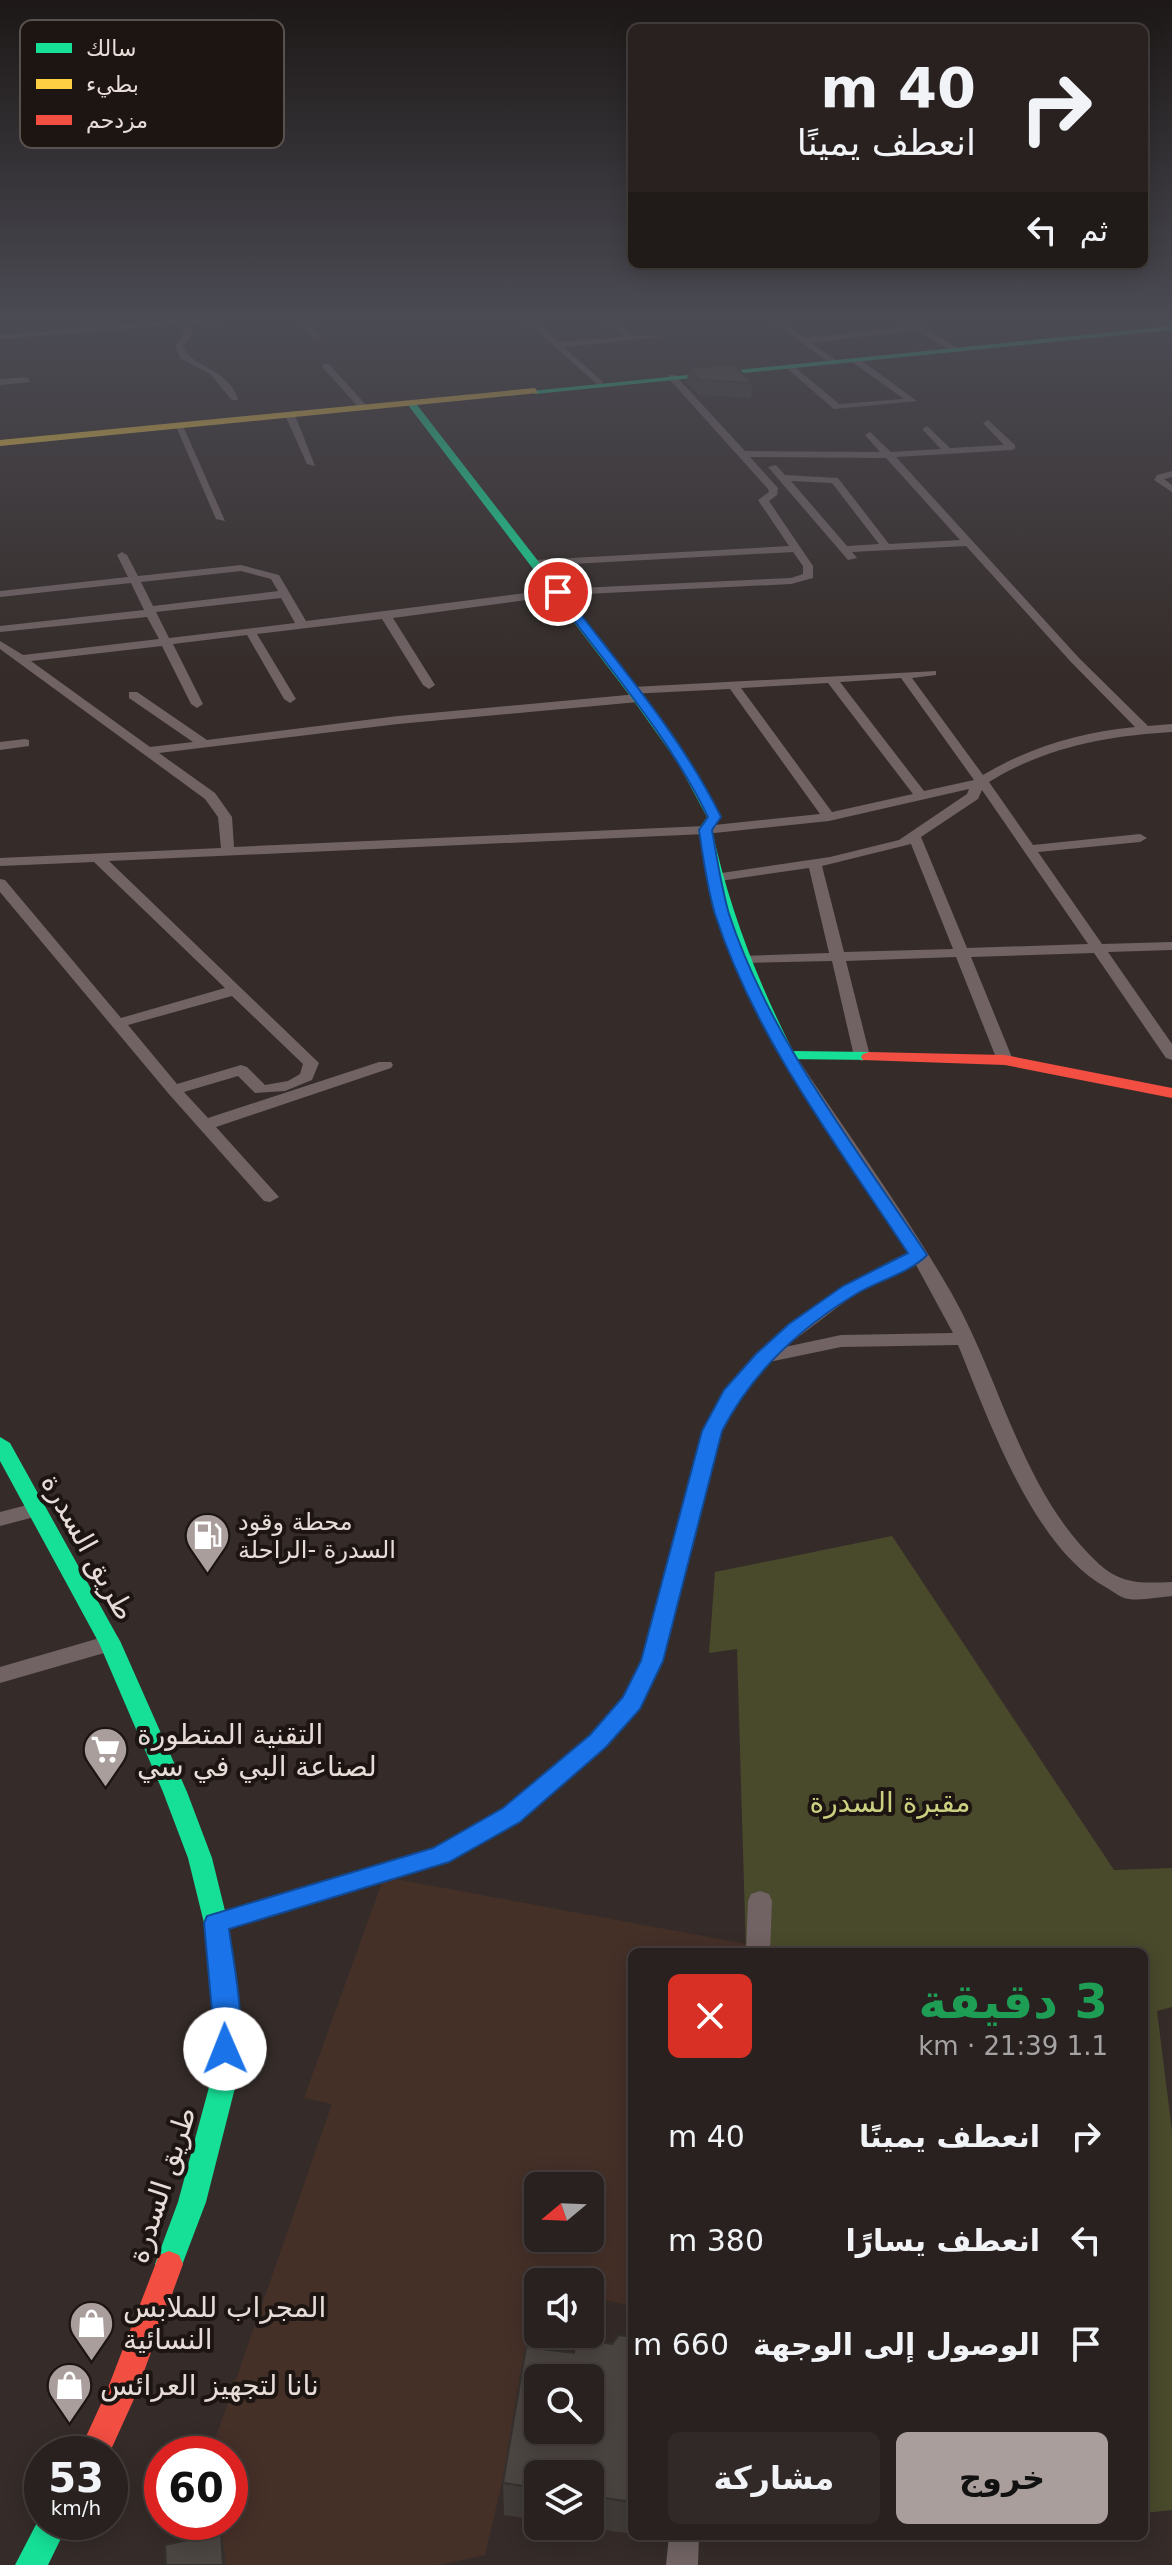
<!DOCTYPE html>
<html lang="ar">
<head>
<meta charset="utf-8">
<style>
	body { margin:0; font-family:"DejaVu Sans","Noto Naskh Arabic",sans-serif; background:#302928; color:#f1f3f6; direction:rtl; height:100vh; display:flex; flex-direction:column; font-size:30px; white-space:nowrap }
	* { box-sizing:border-box; margin:0 }
	p { font-size:26px; color:#a5a3a4 }
	.icon { flex:none; width:44px; height:44px; fill:none; stroke:currentColor; stroke-width:2; stroke-linecap:round; stroke-linejoin:round }
	.map { position:relative; flex:1; overflow:hidden; direction:ltr }
	.drawer { position:absolute; left:628px; top:1948px; width:520px; height:592px; display:flex; flex-direction:column; background:#28211f; border-radius:12px; box-shadow:0 4px 20px #0003,0 0 0 2px #443e3d; direction:rtl }
	.drawer>* { flex:none }
	.hud { position:absolute; left:628px; top:24px; width:520px; height:244px; border-radius:12px; box-shadow:0 4px 20px #0003,0 0 0 2px #443e3d; direction:rtl; background:#28211f; color:#f1f3f6; overflow:hidden }
	.needle { width:52px; rotate:251deg }
	.buttons { position:absolute; left:524px; top:2172px; display:grid; gap:16px }
	.buttons a { display:grid; place-items:center; width:80px; height:80px; border-radius:12px; background:#28211f; box-shadow:0 4px 20px #0003,0 0 0 2px #443e3d; font-size:40px }
	.speed { position:absolute; left:24px; top:2436px; display:flex; gap:16px; font-size:40px; font-weight:700; text-align:center }
	.speed>* { display:grid; place-content:center; width:104px; height:104px; border-radius:50%; background:#28211f; box-shadow:0 4px 20px #0003,0 0 0 2px #443e3d; line-height:1 }
	.speed small { font-size:20px; font-weight:400 }
	.speed .limit { border:12px solid #d22; background:#fff; color:#111 }
	.pin { position:absolute; display:grid; place-items:center; width:68px; height:68px; color:#fff; margin:-34px; border:4px solid #fff; border-radius:50%; box-shadow:0 2px 8px #0007 }
	.me { position:absolute; width:88px; margin:-44px; rotate:359deg; stroke-linejoin:round; filter:drop-shadow(0 0 6px #0008) }
	.turn { display:flex; align-items:center; gap:28px; height:168px; padding:0 40px; font-size:36px }
	.turn .icon { width:104px; height:104px; stroke-width:2.5 }
	.turn b { display:block; font-size:56px; line-height:68px }
	.then { display:flex; align-items:center; height:76px; padding:0 40px; background:#0003; gap:16px; font-size:30px }
	.round { display:grid; place-items:center; flex:none; width:84px; height:84px; border-radius:12px; background:#302928 }
	.head { display:flex; align-items:center; justify-content:space-between; height:136px; padding:0 40px }
	h1 { font-size:48px; font-weight:800; line-height:60px; color:#1e9e55 }
	.primary-button { display:flex; gap:16px; margin-top:auto; padding:16px 40px }
	.primary-button a { flex:1; height:92px; border-radius:12px; background:#a99e9b; color:#111; font-size:32px; font-weight:800; line-height:92px; text-align:center }
	.primary-button a+a { background:#302928; color:#f1f3f6 }
	ul { padding:0; list-style:none }
	li { display:flex; align-items:center; gap:24px; height:104px; padding:0 40px }
	li div { flex:1 }
	li b { display:block; font-size:30px }
	li em { font-style:normal }
	.map>svg:first-child { display:block }
	.built { fill:#453028; fill-rule:evenodd }
	.green { fill:#49492c }
	.lines { fill:none; stroke-linecap:round; stroke-linejoin:round }
	.street { fill:#716364; fill-rule:evenodd }
	.fast { fill:#16e098; fill-rule:evenodd }
	.slow { fill:#ffcf43; fill-rule:evenodd }
	.jam { fill:#f24e42; fill-rule:evenodd }
	.wall { fill:#413c39 }
	.shaded-wall { fill:#35312e }
	.building { fill:#4c4642; stroke:#35312e; stroke-width:2; fill-rule:evenodd }
	.route { fill:#1a73e8; stroke:#114b97; stroke-width:2 }
	.labels { text-anchor:middle; dominant-baseline:central; stroke-width:8; stroke-linejoin:round; paint-order:stroke }
	.poi-label { font-size:24px; fill:#e8dcd8; stroke:#1c1512; text-anchor:start }
	.near-street-label { font-size:28px; fill:#e8dcd8; stroke:#1c1512 }
	.near-poi-label { font-size:28px; fill:#e8dcd8; stroke:#1c1512; text-anchor:start }
	.near-park-label { font-size:28px; fill:#cbcf80; stroke:#1c1512 }
	.key { fill:#1c1512; stroke:#59514d; stroke-width:2 }
	.key-label { font-size:22px; fill:#e8dcd8 }
</style>
</head>
<body>
<div class="map">
<svg width="1172" height="2565" viewBox="0 0 1172 2565">
	<rect width="100%" height="100%" fill="#352c29"/>
	<path class="built" d="M 384,1877 L 763,1947 L 762,1952 L 632,1952 L 632,2306 L 590,2297 L 590,2282 L 538,2282 L 540,2334 L 535,2340 L 485,2555 L 439,2565 L 171,2565 L 186,2522 L 230,2522 L 230,2454 L 210,2454 L 332,2104 L 304,2098 ZM 538,2186 L 590,2186 L 590,2238 L 538,2238 Z"/>
	<path class="green" d="M 892,1536 L 1114,1870 L 1172,1868 L 1172,2007 L 1157,2011 L 1172,2131 L 1172,2510 L 1144,2513 L 1144,1952 L 746,1952 L 737,1649 L 709,1653 L 715,1572 Z"/>
	<g class="lines">
		<path class="street" d="M 200,318 L 234,318 L 189,324 L 192,335 L 183,346 C 189,367 230,368 238,400 L 232,400 L 210,374 L 180,358 L 175,346 L 184,335 L 181,324 L 0,339 L 0,335 Z
			M 296,318 L 305,318 L 321,339 L 315,339 Z
			M 523,318 L 532,318 L 559,342 L 625,337 L 603,318 L 612,318 L 634,336 L 656,335 L 660,337 L 564,347 L 603,382 L 600,387 Z
			M 767,318 L 776,318 L 805,338 L 897,328 L 906,324 L 898,318 L 908,318 L 960,350 L 953,352 L 913,328 L 897,332 L 811,343 L 836,360 L 833,365 Z
			M 852,358 L 858,358 L 917,401 L 834,409 L 784,366 L 791,364 L 839,404 L 904,399 L 852,362 Z
			M 323,364 L 329,364 L 367,406 L 367,410 L 361,410 L 323,368 Z
			M 669,375 L 675,375 L 745,451 L 880,452 L 865,435 L 870,432 L 891,452 L 941,449 L 922,429 L 927,426 L 950,448 L 1004,445 L 983,423 L 988,420 L 1015,445 L 1015,449 L 1012,450 L 896,457 L 1079,658 L 1148,726 L 1172,724 L 1172,732 C 1106,736 1046,747 989,782 L 1033,845 L 1140,834 L 1147,838 L 1140,842 L 1038,852 L 1102,944 L 1172,942 L 1172,950 L 1108,952 L 1172,1044 L 1172,1060 L 1166,1058 L 1094,953 L 971,957 L 1013,1060 L 1005,1065 L 997,1060 L 956,957 L 846,961 L 870,1056 L 862,1061 L 854,1056 L 832,961 L 737,963 L 737,957 L 742,956 L 829,953 L 809,868 L 713,882 L 708,881 L 708,875 L 830,857 L 899,840 L 967,794 L 969,789 L 829,821 L 705,834 L 109,861 L 319,1063 L 312,1080 L 285,1091 L 255,1093 L 238,1076 L 184,1092 L 208,1118 L 379,1062 L 391,1062 L 393,1065 L 391,1068 L 216,1127 L 279,1197 L 270,1202 L 264,1201 L 168,1093 L 0,892 L 0,879 L 5,880 L 121,1018 L 225,988 L 94,862 L 0,866 L 0,858 L 221,848 L 218,817 L 205,799 L 0,649 L 0,641 L 23,655 L 159,639 L 147,617 L 0,632 L 0,626 L 144,610 L 131,583 L 0,597 L 0,591 L 128,577 L 117,555 L 122,552 L 127,555 L 138,576 L 241,565 L 279,575 L 306,621 L 558,589 L 791,578 L 803,574 L 803,566 L 793,552 L 535,566 L 530,563 L 535,560 L 789,546 L 758,500 L 769,492 L 768,489 L 669,379 ZM 750,457 L 886,458 L 960,540 L 889,544 L 838,478 L 785,475 L 776,465 L 768,467 L 848,560 L 857,558 L 852,552 L 966,546 L 1071,662 L 1135,727 C 1081,732 1030,747 983,775 L 912,678 L 936,675 L 936,671 L 633,687 L 629,688 L 629,694 L 730,689 L 820,814 L 705,826 L 234,847 L 232,817 L 215,793 L 159,753 L 398,724 L 638,702 L 644,698 L 638,694 L 398,716 L 207,740 L 137,692 L 129,692 L 129,698 L 193,742 L 150,747 L 31,661 L 162,646 L 191,704 L 197,708 L 203,704 L 173,644 L 247,635 L 284,699 L 290,703 L 296,699 L 257,634 L 382,619 L 423,685 L 429,689 L 435,685 L 393,618 L 565,595 L 791,584 L 813,578 L 813,566 L 769,501 L 777,495 L 778,488 ZM 791,481 L 832,483 L 879,544 L 847,546 ZM 241,571 L 271,579 L 278,591 L 153,606 L 141,582 ZM 281,598 L 295,623 L 169,638 L 156,612 ZM 901,678 L 974,780 L 924,791 L 840,682 ZM 828,683 L 913,794 L 832,812 L 741,688 ZM 982,790 L 1088,944 L 967,948 L 921,837 L 978,799 ZM 911,844 L 953,949 L 844,952 L 822,866 ZM 232,996 L 303,1064 L 300,1074 L 288,1081 L 265,1085 L 247,1067 L 241,1065 L 177,1084 L 128,1025 Z
			M 27,377 L 30,382 L 0,385 L 0,379 Z
			M 290,412 L 295,415 L 315,466 L 307,464 L 285,415 Z
			M 175,424 L 183,426 L 225,521 L 216,519 Z
			M 1172,471 L 1172,477 L 1164,479 L 1172,485 L 1172,492 L 1154,480 L 1157,475 Z
			M 25,739 L 29,740 L 29,746 L 0,750 L 0,742 Z
			M 788,1051 L 796,1056 C 848,1135 905,1212 952,1294 C 1002,1382 1022,1493 1099,1564 C 1122,1585 1143,1583 1172,1582 L 1172,1596 C 1158,1597 1142,1601 1129,1599 C 1121,1598 1114,1592 1107,1588 C 1033,1548 989,1420 958,1345 L 841,1347 L 769,1362 L 739,1397 L 722,1431 L 663,1661 L 640,1709 L 606,1747 L 519,1822 L 449,1862 L 216,1933 L 207,1930 L 204,1923 L 207,1916 L 434,1848 L 503,1808 L 590,1735 L 623,1698 L 641,1661 L 702,1431 L 724,1390 L 755,1354 L 788,1324 L 843,1286 L 909,1253 L 780,1056 ZM 915,1263 L 953,1333 L 841,1335 L 785,1347 L 855,1294 Z
			M 35,1503 L 42,1505 L 45,1510 L 42,1515 L 0,1526 L 0,1512 Z
			M 110,1635 L 118,1637 L 121,1643 L 118,1649 L 0,1683 L 0,1667 Z
			M 760,1891 L 769,1894 L 772,1901 L 770,1952 L 746,1952 L 748,1901 L 751,1894 Z
			M 669,2536 L 699,2536 L 698,2565 L 666,2565 Z"/>
		<path class="fast" d="M 1172,326 L 1172,330 L 535,394 L 531,391 Z
			M 408,401 L 414,401 L 642,695 L 690,763 L 721,817 L 712,830 C 729,908 757,980 793,1051 L 869,1052 L 875,1054 L 877,1057 L 875,1060 L 782,1059 C 740,991 714,908 698,830 L 707,817 L 678,763 L 634,701 L 408,405 Z
			M 0,1437 L 10,1443 L 121,1643 L 187,1792 L 212,1858 L 228,1923 L 239,2022 L 238,2076 L 206,2202 L 179,2273 L 169,2277 L 159,2273 L 155,2264 L 178,2202 L 212,2076 L 213,2022 L 204,1923 L 188,1858 L 163,1792 L 99,1643 L 0,1461 Z
			M 42,2513 L 42,2522 L 69,2522 L 48,2565 L 15,2565 Z"/>
		<path class="slow" d="M 535,388 L 538,393 L 0,446 L 0,440 Z"/>
		<path class="jam" d="M 869,1052 L 1005,1055 L 1172,1088 L 1172,1098 L 1005,1065 L 863,1060 L 861,1057 L 863,1054 Z
			M 169,2251 L 179,2255 L 183,2264 L 134,2399 L 109,2454 L 78,2454 L 106,2393 L 159,2255 Z"/>
	</g>
	<path class="wall" d="M 688,368 L 752,383 L 751,398 L 699,395 L 687,383 Z
		M 632,2337 L 632,2534 L 577,2526 L 590,2526 L 590,2474 L 538,2474 L 538,2520 L 504,2515 L 503,2483 L 574,2353 L 612,2344 Z"/>
	<path class="shaded-wall" d="M 221,2533 L 224,2550 L 226,2565 L 223,2565 Z"/>
	<path class="building" d="M 734,365 L 752,383 L 699,380 L 688,368 Z
		M 619,2335 L 632,2337 L 632,2502 L 590,2496 L 590,2474 L 538,2474 L 538,2488 L 503,2483 L 526,2347 L 574,2353 L 576,2339 L 612,2344 ZM 538,2378 L 590,2378 L 590,2430 L 538,2430 Z
		M 221,2533 L 223,2565 L 166,2565 L 165,2545 Z"/>
	<linearGradient id="sky" x2="0" y2="1"><stop stop-color="#1d1817"/><stop offset="0.47" stop-color="#4b4b54"/><stop offset="1" stop-color="#4b4b54" stop-opacity="0"/></linearGradient>
	<rect width="1172" height="677" fill="url(#sky)"/>
	<path class="route" d="M 554,590 L 562,590 C 617,663 681,735 721,817 L 712,830 C 717,858 721,886 729,914 C 770,1039 855,1146 927,1255 C 910,1273 877,1281 856,1294 C 800,1328 752,1372 722,1431 L 663,1661 L 640,1709 L 606,1747 L 520,1822 L 449,1862 L 229,1929 C 233,1961 248,2029 235,2057 L 225,2061 L 216,2057 L 212,2049 L 213,2022 L 204,1923 L 207,1916 L 433,1848 L 503,1808 L 590,1735 L 623,1697 L 641,1661 L 702,1431 L 724,1390 L 756,1354 L 789,1324 L 843,1286 L 908,1253 C 837,1145 755,1038 715,914 C 707,887 703,858 699,830 L 708,817 C 669,736 607,666 554,594 Z"/>
	<defs>
		<symbol id="fuel-pin" viewBox="-11 -11 22 30"><path d="M0 17L-7.5 6A9.5 9.5 0 1 1 7.5 6Z" fill="#a99e9b" stroke="#1c1512"/><path d="M-5.5-6h7V0h2V4h1.3V-2.5L3-4.5l.8-.8L6-3V5H2.5V1h-1V6h-7ZM-4.2-4.7v3.2H.2V-4.7Z" fill="#fff"/></symbol>
		<symbol id="supermarket-pin" viewBox="-11 -11 22 30"><path d="M0 17L-7.5 6A9.5 9.5 0 1 1 7.5 6Z" fill="#a99e9b" stroke="#1c1512"/><path d="M-6-5.5h2.5l.6 2H6L4.5 2H-2.5L-4.4-4H-6ZM-1.5 3.2a1.3 1.3 0 1 0 .1 0ZM3 3.2a1.3 1.3 0 1 0 .1 0Z" fill="#fff"/></symbol>
		<symbol id="shop-pin" viewBox="-11 -11 22 30"><path d="M0 17L-7.5 6A9.5 9.5 0 1 1 7.5 6Z" fill="#a99e9b" stroke="#1c1512"/><path d="M-5-2.5h2.3a2.7 3.5 0 0 1 5.4 0H5L5.5 6h-11ZM-1.5-2.5h3a1.5 2.3 0 0 0-3 0Z" fill="#fff"/></symbol>
	</defs>
	<g fill-rule="evenodd">
		<use href="#fuel-pin" x="182" y="1510" width="51" height="69"/>
		<use href="#supermarket-pin" x="80" y="1724" width="51" height="69"/>
		<use href="#shop-pin" x="66" y="2298" width="51" height="69"/>
		<use href="#shop-pin" x="44" y="2360" width="51" height="69"/>
	</g>
	<g class="labels">
		<g class="poi-label">
			<text x="238" y="1522">محطة وقود<tspan x="238" dy="28">السدرة -الراحلة</tspan></text>
		</g>
		<g class="near-street-label">
			<text transform="translate(88 1547) rotate(61)">طريق السدرة</text>
			<text transform="translate(162 2185) rotate(-72)">طريق السدرة</text>
		</g>
		<g class="near-poi-label">
			<text x="137" y="1734">التقنية المتطورة<tspan x="137" dy="32">لصناعة البي في سي</tspan></text>
			<text x="123" y="2307">المجراب للملابس<tspan x="123" dy="32">النسائية</tspan></text>
			<text x="100" y="2385">نانا لتجهيز العرائس</text>
		</g>
		<g class="near-park-label">
			<text x="890" y="1802">مقبرة السدرة</text>
		</g>
	</g>
	<rect x="20" y="20" width="264" height="128" rx="12" class="key"/>
	<rect x="36" y="43" width="36" height="10" fill="#16e098"/>
	<rect x="36" y="79" width="36" height="10" fill="#ffcf43"/>
	<rect x="36" y="115" width="36" height="10" fill="#f24e42"/>
	<g class="key-label">
		<text x="86" y="56">سالك</text>
		<text x="86" y="92">بطيء</text>
		<text x="86" y="128">مزدحم</text>
	</g>
</svg>
<div class="buttons">
<a><svg class="needle" viewBox="-14 -14 28 28"><path d="M0-13l5 13h-10z" fill="#e53935"/><path d="M0 13l5-13h-10z" fill="#a5a3a4"/></svg></a>
<a><svg class="icon" aria-label="sound" viewBox="0 0 24 24"><path d="M4 9h4l5-4v14l-5-4H4zM17 9q2 3 0 6"/></svg></a>
<a><svg class="icon" aria-label="search" viewBox="0 0 24 24"><circle cx="10" cy="10" r="6"/><path d="M15 15l6 6"/></svg></a>
<a><svg class="icon" aria-label="layers" viewBox="0 0 24 24"><path d="M12 4l9 5-9 5-9-5zM3 14l9 5 9-5"/></svg></a>
</div>
<div class="speed"><div>53<small>km/h</small></div><div class="limit">60</div></div>
<div class="pin" style="left:558px;top:592px;background:#d93025"><svg class="icon" aria-label="arrive" viewBox="0 0 24 24"><path d="M6 21V4h12l-3 4 3 4H6"/></svg></div>
<svg class="me" style="left:225px;top:2049px" viewBox="-20 -20 40 40"><circle r="19" fill="#fff"/><path d="M0-13L10 11 0 6-10 11z" fill="#1a73e8"/></svg>
<div class="hud">
<div class="turn"><svg class="icon" aria-label="right" viewBox="0 0 24 24"><path d="M7 20v-9h11M14 6l5 5-5 5"/></svg><div><b>40 m</b>انعطف يمينًا</div></div>
<div class="then">ثم<svg class="icon" aria-label="left" viewBox="0 0 24 24"><path d="M17 20v-9H6M10 6l-5 5 5 5"/></svg></div>
</div>
<section class="drawer">
<div class="head"><div><h1>3 دقيقة</h1><p>1.1 km · 21:39</p></div><a class="round" style="background:#d93025;color:#fff"><svg class="icon" aria-label="close" viewBox="0 0 24 24"><path d="M6 6l12 12M18 6L6 18"/></svg></a></div>
<ul>
<li><svg class="icon" aria-label="right" viewBox="0 0 24 24"><path d="M7 20v-9h11M14 6l5 5-5 5"/></svg><div><b>انعطف يمينًا</b></div><em>40 m</em></li>
<li><svg class="icon" aria-label="left" viewBox="0 0 24 24"><path d="M17 20v-9H6M10 6l-5 5 5 5"/></svg><div><b>انعطف يسارًا</b></div><em>380 m</em></li>
<li><svg class="icon" aria-label="arrive" viewBox="0 0 24 24"><path d="M6 21V4h12l-3 4 3 4H6"/></svg><div><b>الوصول إلى الوجهة</b></div><em>660 m</em></li>
</ul>
<div class="primary-button"><a>خروج</a><a>مشاركة</a></div>
</section>
</div>
</body>
</html>
